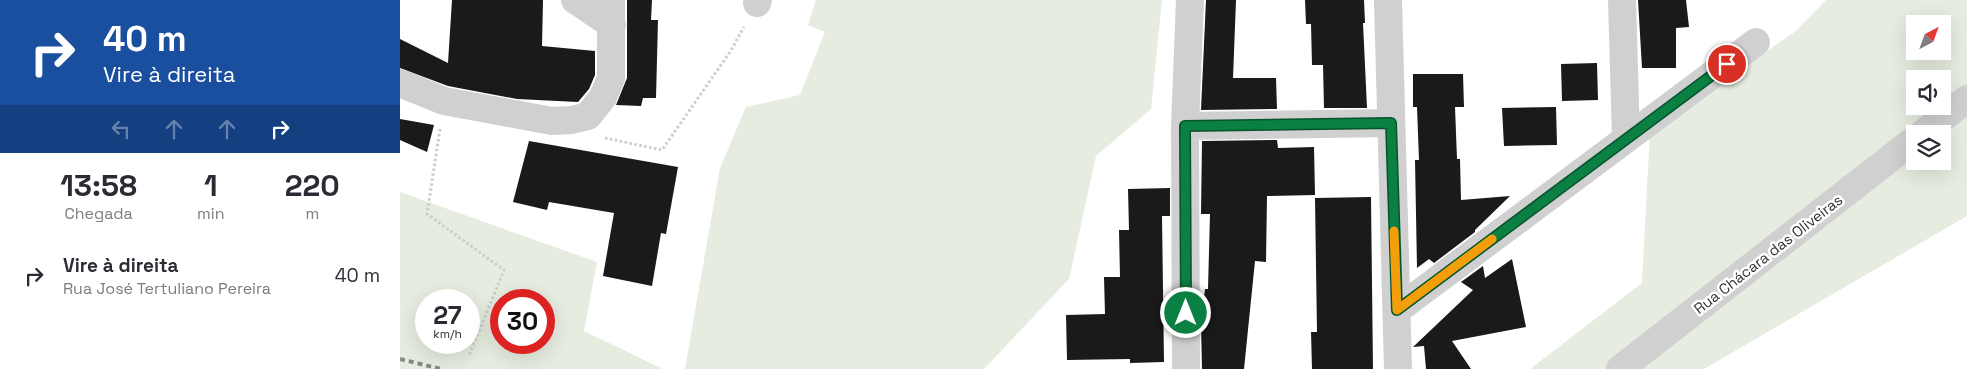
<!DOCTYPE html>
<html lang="pt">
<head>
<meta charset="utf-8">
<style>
	body { margin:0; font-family:"Space Grotesk",sans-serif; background:#f7f7f7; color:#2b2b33; height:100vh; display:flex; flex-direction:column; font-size:19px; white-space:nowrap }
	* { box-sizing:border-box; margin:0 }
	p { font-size:16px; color:#7c7c81 }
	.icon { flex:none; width:28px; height:28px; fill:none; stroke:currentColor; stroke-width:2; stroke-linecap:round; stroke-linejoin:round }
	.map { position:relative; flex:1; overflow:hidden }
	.sheet { display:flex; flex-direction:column; background:#fff; width:400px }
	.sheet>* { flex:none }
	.hud { background:#1a4fa0; color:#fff; overflow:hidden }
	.needle { width:32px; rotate:41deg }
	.controls { position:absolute; left:1506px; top:15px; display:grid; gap:10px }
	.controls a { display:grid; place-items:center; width:45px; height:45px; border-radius:0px; background:#fff; box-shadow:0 5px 20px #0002; font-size:25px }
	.speed { position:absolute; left:15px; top:289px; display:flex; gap:10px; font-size:25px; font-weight:700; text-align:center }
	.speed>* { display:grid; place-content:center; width:65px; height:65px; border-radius:50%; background:#fff; box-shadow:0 5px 20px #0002; line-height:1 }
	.speed small { font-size:12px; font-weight:400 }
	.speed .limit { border:8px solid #d22; background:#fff; color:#111 }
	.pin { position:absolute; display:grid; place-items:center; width:42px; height:42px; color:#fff; margin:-21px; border:2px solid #fff; border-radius:50%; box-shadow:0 1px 5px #0007 }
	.me { position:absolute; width:55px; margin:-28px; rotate:0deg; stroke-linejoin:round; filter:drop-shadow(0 0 4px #0008) }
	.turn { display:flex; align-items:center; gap:18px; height:105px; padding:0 20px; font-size:22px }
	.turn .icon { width:65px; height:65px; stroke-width:2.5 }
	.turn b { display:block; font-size:35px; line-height:42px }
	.lanes { display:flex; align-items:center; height:48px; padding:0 20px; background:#0003; justify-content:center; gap:25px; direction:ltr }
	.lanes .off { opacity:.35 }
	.eta { display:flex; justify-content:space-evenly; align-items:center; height:85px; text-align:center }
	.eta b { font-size:30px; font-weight:600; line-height:35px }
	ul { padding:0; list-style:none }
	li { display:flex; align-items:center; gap:15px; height:75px; padding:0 20px }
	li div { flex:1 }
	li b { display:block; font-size:19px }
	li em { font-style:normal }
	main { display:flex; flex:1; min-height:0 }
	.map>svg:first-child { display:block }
	.green { fill:#e6ecdf; fill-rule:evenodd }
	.building { fill:#1a1a1a }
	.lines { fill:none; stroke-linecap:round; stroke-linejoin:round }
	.path { stroke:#cdcdcd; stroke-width:3; stroke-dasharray:2.5 2.5; stroke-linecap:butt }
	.street { stroke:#d0d0d0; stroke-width:28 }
	.rail { stroke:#888; stroke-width:4; stroke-dasharray:5 4; stroke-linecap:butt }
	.route-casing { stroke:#07532c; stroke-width:12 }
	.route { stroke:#0b8043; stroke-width:9 }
	.slow { stroke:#f59e0b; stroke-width:9 }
	.labels { text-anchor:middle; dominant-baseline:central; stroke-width:5; stroke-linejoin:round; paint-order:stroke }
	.street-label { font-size:15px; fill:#333; stroke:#fff }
</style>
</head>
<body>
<main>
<section class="sheet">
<div class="hud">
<div class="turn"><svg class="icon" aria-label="right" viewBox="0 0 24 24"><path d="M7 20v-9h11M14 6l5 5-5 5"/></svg><div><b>40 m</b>Vire à direita</div></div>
<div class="lanes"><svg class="icon off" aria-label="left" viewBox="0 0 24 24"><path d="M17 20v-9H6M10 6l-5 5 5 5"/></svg><svg class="icon off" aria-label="ahead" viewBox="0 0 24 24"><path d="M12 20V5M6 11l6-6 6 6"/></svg><svg class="icon off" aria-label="ahead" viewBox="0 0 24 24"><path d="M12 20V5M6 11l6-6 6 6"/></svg><svg class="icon" aria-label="right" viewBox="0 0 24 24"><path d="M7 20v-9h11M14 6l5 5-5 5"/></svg></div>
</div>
<div class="eta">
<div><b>13:58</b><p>Chegada</p></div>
<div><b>1</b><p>min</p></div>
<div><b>220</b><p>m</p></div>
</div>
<ul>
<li><svg class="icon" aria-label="right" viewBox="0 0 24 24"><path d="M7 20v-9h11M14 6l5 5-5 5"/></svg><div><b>Vire à direita</b><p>Rua José Tertuliano Pereira</p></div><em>40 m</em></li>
</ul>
</section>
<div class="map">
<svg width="1567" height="369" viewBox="0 0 1567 369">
	<rect width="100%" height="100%" fill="#fff"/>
	<path class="green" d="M 416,0 L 762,0 L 751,109 L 696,156 L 669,279 L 584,369 L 285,369 L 320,168 L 346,107 L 400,95 L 425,32 L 408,25 Z
		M 1426,0 L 1567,0 L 1567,216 L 1304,369 L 1130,369 L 1242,283 L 1250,131 L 1396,31 ZM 1515,24 L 1542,24 L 1542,51 L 1515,51 ZM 1515,79 L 1542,79 L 1542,106 L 1515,106 ZM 1515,134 L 1542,134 L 1542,161 L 1515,161 Z
		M 0,192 L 197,262 L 184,331 L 263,369 L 0,369 ZM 26,300 L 69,300 L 69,342 L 26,342 ZM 101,300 L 144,300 L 144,342 L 101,342 Z"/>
	<path class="building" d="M 52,0 L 143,0 L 142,46 L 195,51 L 195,75 L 189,89 L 178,102 L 117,99 L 48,86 L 0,68 L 0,39 L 48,63 Z
		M 227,0 L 252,0 L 251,20 L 258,20 L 256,98 L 243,98 L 241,106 L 216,105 L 227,78 Z
		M 806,0 L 836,0 L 833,78 L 876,78 L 877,109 L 801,110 Z
		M 905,0 L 964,0 L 965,23 L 963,23 L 967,108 L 924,108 L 923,65 L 912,65 L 911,24 L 906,24 Z
		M 1238,0 L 1286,0 L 1289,27 L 1276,28 L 1276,68 L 1242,68 Z
		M 1197,63 L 1198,100 L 1162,101 L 1161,64 Z
		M 1013,74 L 1063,74 L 1064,107 L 1055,107 L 1057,159 L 1060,159 L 1061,200 L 1110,196 L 1075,230 L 1075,232 L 1034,263 L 1029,259 L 1017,268 L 1015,160 L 1019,160 L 1017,107 L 1013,107 Z
		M 1156,107 L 1157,145 L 1104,146 L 1102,108 Z
		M 0,119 L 34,125 L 27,152 L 0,140 Z
		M 877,140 L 878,148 L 914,147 L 915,195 L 867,196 L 866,262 L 855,261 L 844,369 L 802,369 L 801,325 L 805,289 L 808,289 L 810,214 L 801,214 L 802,141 Z
		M 129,141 L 278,167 L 266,234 L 261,233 L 252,286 L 203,276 L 214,213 L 149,202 L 147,210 L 113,202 Z
		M 770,188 L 770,216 L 762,216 L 764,362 L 730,363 L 730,359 L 667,360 L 666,315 L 705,314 L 704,277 L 720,277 L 719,230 L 729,230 L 728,189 Z
		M 971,197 L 973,369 L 912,369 L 911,332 L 917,332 L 915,198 Z
		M 1112,259 L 1126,327 L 1052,341 L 1071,369 L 1026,369 L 1024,346 L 1013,347 L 1073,290 L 1061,282 L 1083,266 L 1085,278 Z"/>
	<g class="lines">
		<path class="path" d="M 40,129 L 27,214 L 104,270 L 69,356
			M 205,138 L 262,150 L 330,52 L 344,27"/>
		<path class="street" d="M 175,0 L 212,25
			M 988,0 L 998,369
			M 1222,0 L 1226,139
			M 357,3 L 358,0
			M 0,83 L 44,101 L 152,121 L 172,120 L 188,116 L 203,97 L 211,78 L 211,0
			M 785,126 L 991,123
			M 1522,134 L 1567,99
			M 997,310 L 1356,42
			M 786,369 L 785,126 L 790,0
			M 1220,369 L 1515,139"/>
		<path class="rail" d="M 0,359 L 41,369"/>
	</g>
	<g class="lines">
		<defs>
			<path id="route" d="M 786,313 L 785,126 L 991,123 L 997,310 L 1327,64"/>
		</defs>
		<use href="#route" class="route-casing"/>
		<use href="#route" class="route"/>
		<path class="slow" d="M 994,231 L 997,310 L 1092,239"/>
	</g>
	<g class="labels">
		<g class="street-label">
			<text transform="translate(1368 254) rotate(-38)">Rua Chácara das Oliveiras</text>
		</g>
	</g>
</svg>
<div class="controls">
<a><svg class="needle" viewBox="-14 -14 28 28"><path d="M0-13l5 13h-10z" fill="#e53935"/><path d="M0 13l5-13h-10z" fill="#7c7c81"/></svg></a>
<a><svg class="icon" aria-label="sound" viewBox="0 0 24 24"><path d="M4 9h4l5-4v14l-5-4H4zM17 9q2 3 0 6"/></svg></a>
<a><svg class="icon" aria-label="layers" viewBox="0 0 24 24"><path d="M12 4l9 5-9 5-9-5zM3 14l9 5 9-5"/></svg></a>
</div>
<div class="speed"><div>27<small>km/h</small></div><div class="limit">30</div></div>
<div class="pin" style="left:1327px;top:64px;background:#d93025"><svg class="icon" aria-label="arrive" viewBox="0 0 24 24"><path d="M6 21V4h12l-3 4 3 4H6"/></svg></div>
<svg class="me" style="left:786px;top:313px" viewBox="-20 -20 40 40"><circle r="17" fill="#0b8043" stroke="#fff" stroke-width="3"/><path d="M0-11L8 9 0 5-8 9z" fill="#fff"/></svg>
</div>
</main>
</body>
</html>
